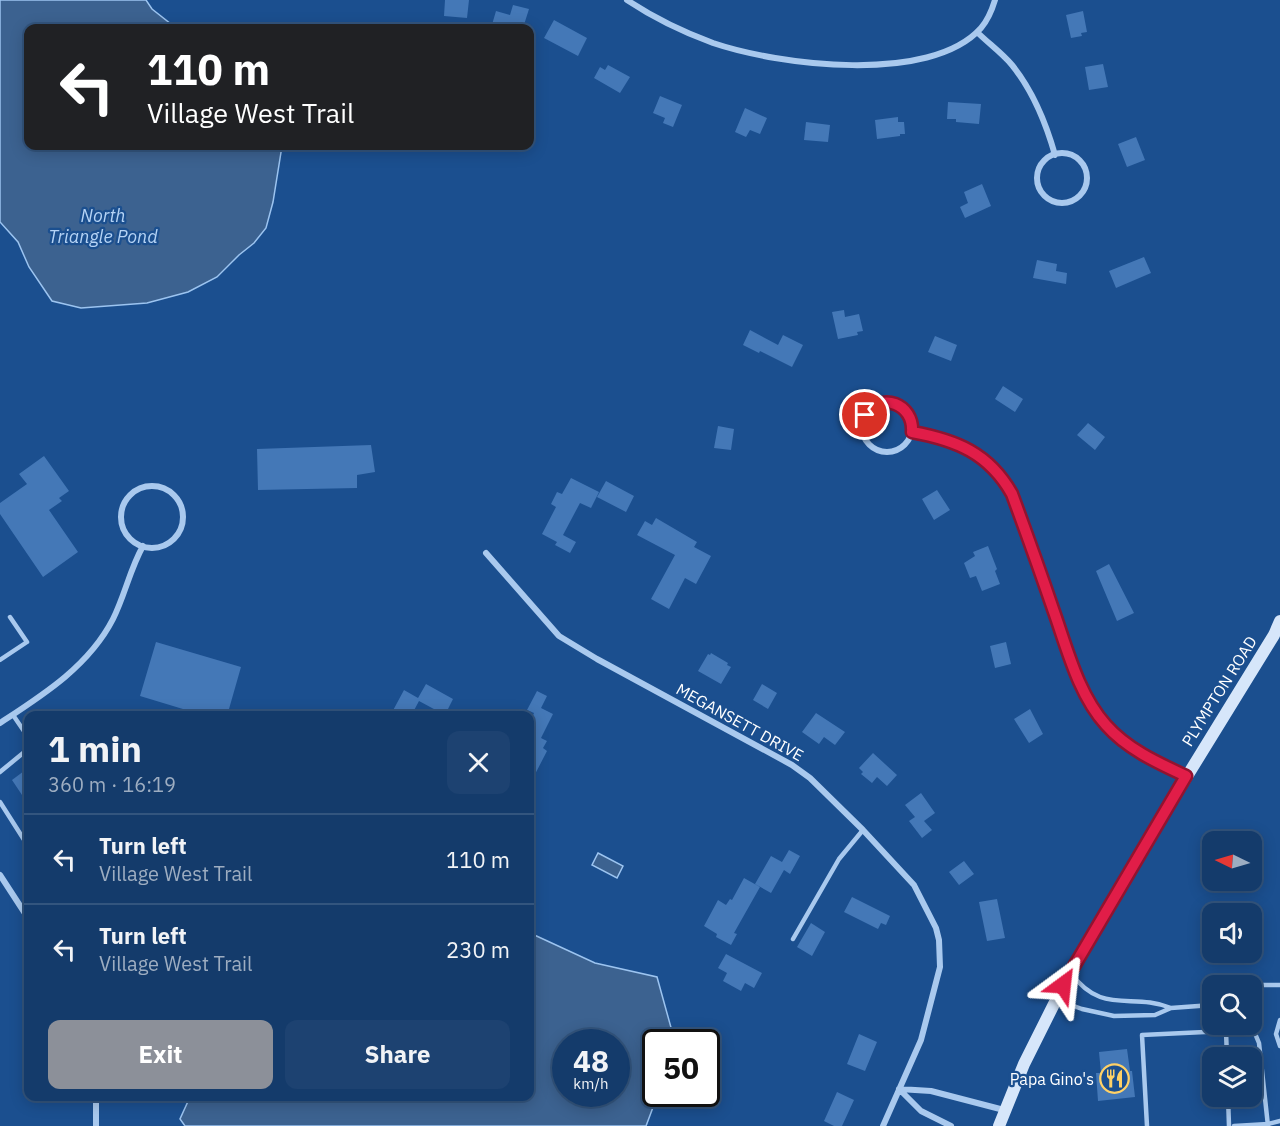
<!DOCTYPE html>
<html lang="en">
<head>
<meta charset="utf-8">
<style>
	body { margin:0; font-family:"IBM Plex Sans",sans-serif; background:#1d4271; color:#f1f3f6; height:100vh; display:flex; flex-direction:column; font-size:22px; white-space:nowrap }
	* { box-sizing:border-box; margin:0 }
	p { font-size:20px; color:#9dadc1 }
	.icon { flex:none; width:33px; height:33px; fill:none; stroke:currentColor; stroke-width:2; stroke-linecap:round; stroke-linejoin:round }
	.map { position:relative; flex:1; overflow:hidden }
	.side { position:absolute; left:24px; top:711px; width:510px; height:390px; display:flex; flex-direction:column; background:#143b6b; border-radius:12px; box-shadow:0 3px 15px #0003,0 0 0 2px #33557e }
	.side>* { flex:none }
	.hud { position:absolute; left:24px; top:24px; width:510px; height:126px; border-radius:12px; box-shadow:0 3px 15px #0003,0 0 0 2px #33557e; background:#202124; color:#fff; overflow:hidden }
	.needle { width:39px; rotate:275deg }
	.fabs { position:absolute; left:1202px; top:831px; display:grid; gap:12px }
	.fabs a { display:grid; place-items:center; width:60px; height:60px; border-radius:12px; background:#143b6b; box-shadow:0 3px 15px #0003,0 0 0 2px #33557e; font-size:30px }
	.speed { position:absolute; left:552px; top:1029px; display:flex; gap:12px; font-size:30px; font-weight:700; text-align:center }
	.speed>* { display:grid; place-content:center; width:78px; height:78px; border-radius:50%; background:#143b6b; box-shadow:0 3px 15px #0003,0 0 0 2px #33557e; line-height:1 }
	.speed small { font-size:15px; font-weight:400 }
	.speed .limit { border:3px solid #111; border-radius:9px; background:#fff; color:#111 }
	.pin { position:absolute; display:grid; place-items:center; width:51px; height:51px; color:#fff; margin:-26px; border:3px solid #fff; border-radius:50%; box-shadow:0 2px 6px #0007 }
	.me { position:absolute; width:66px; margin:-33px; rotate:30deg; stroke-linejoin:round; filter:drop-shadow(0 0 4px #0008) }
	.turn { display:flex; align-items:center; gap:21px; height:126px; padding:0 24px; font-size:27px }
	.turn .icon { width:78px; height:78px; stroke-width:2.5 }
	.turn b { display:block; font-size:42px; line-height:51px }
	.round { display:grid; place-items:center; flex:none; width:63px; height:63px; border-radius:12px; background:#1d4271 }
	.headline { display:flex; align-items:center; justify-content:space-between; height:102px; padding:0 24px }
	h1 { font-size:36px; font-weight:800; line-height:45px }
	.button { display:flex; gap:12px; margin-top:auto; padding:12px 24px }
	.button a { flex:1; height:69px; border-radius:12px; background:#8c9099; color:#fff; font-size:24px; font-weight:800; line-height:69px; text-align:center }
	.button a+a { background:#1d4271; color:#f1f3f6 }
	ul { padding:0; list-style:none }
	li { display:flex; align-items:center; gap:18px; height:90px; padding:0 24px; border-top:2px solid #33557e }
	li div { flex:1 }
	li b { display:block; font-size:22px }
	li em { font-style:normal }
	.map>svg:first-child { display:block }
	.water { fill:#3c6290; stroke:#9cc4f0; stroke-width:1.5; fill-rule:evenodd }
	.building { fill:#4478b7 }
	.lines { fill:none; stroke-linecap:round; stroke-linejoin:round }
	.service { stroke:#a9c9ee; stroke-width:4.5 }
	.minor { stroke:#a9c9ee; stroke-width:6 }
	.secondary { stroke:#d6e6fa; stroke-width:12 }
	.route-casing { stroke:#92132f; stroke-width:15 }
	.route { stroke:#e11d48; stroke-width:10 }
	.labels { text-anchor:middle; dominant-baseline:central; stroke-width:4.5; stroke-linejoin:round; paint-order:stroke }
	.street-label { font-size:16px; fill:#fff; stroke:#1b4f8f }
	.poi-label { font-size:16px; fill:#fff; stroke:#1b4f8f; text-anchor:end }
	.water-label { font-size:18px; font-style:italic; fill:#b5d3f5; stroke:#1b4f8f }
</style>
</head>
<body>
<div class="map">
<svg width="1280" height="1126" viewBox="0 0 1280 1126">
	<rect width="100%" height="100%" fill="#1b4f8f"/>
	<path class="water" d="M 0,0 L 146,0 L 152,9 L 176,28 L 28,28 L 28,146 L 282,146 L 273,202 L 266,228 L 254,243 L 239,255 L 217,277 L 188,292 L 147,303 L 81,308 L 52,301 L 29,267 L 18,242 L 0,222 Z
		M 598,853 L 623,866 L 617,878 L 592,865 Z
		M 530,933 L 595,963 L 657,977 L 675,1042 L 656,1042 L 656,1094 L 658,1094 L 646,1126 L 185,1126 L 180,1119 L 190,1097 L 530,1096 ZM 566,1042 L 616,1042 L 616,1094 L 566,1094 Z"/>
	<path class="building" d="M 445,0 L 469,0 L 467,18 L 444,16 Z
		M 513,5 L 529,9 L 523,28 L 491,28 L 496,11 L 510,15 Z
		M 1083,11 L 1087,32 L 1081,33 L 1082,36 L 1071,38 L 1066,15 Z
		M 554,20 L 587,38 L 578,56 L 544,38 Z
		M 1103,64 L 1108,87 L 1089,90 L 1085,67 Z
		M 608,65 L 630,77 L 620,93 L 594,78 L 600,67 L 605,70 Z
		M 660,96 L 682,105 L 673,127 L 663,123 L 665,118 L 653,113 Z
		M 948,102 L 981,104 L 979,124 L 956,122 L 956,119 L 947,119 Z
		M 745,108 L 767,118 L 760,134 L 750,130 L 746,137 L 735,132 Z
		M 898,117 L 898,122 L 904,122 L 905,134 L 900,134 L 900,136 L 877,139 L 875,120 Z
		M 806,122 L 830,125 L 828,142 L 804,140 Z
		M 1136,137 L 1145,160 L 1127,167 L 1118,144 Z
		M 982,184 L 991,206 L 965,218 L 960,207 L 968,203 L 964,192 Z
		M 1144,257 L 1151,273 L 1116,288 L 1109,271 Z
		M 1037,260 L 1057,264 L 1056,271 L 1067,273 L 1066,284 L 1033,278 Z
		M 844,310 L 845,317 L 859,314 L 863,331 L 857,332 L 858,335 L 838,339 L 832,312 Z
		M 750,330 L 778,345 L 783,335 L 803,345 L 792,367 L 760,351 L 759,353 L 743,345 Z
		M 935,336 L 957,345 L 951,361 L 928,352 Z
		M 1003,386 L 1023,399 L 1015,412 L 995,399 Z
		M 1088,423 L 1105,437 L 1095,450 L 1077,435 Z
		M 718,426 L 734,429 L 731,450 L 714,448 Z
		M 371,445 L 375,472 L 357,475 L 357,488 L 258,490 L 257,449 Z
		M 44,456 L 69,491 L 59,498 L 62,501 L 49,510 L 78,552 L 43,577 L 0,514 L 0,503 L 27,484 L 19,474 Z
		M 571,478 L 599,492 L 591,508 L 580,503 L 563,535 L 576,542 L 570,553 L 555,545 L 557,542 L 542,534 L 556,507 L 551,504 L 557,492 L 562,494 Z
		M 606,481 L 634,496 L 626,512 L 597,497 Z
		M 937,490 L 950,510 L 934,520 L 922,499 Z
		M 656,518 L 697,542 L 694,547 L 711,556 L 696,584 L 685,578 L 669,609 L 651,599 L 675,555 L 637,535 L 645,521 L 652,525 Z
		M 988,546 L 997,569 L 995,571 L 1000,584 L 982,591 L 976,576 L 970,578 L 964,563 L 975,556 L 973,552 Z
		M 1109,564 L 1134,613 L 1117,621 L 1096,571 Z
		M 156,642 L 241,667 L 227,716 L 206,716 L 140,696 Z
		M 1006,642 L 1011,664 L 995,668 L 990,646 Z
		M 711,653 L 728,663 L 727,665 L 731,667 L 721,684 L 698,671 L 708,654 L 710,655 Z
		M 426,684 L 453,699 L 445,715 L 419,701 L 411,716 L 390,716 L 404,690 L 418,698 Z
		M 762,684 L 777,693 L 768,709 L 753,700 Z
		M 537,691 L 547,696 L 541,708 L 553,714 L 541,738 L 547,741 L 543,748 L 547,751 L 530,784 L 530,722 L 534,713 L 527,710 Z
		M 1030,709 L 1043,734 L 1029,743 L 1014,719 Z
		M 816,713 L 845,732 L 835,745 L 824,737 L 819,744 L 802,732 Z
		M 873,753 L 897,775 L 887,786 L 877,777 L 872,783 L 861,774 L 863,772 L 859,768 Z
		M 28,768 L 28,804 L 12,780 Z
		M 921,793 L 935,813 L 924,821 L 932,830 L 922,838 L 909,821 L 915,817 L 905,805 Z
		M 789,850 L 800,856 L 790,874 L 784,870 L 771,893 L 755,884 L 771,856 L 782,862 Z
		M 964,861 L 974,874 L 959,885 L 949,872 Z
		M 744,878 L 760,887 L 734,933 L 737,934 L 731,945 L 716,937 L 717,934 L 704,926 L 718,900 L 726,905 L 730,899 L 732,900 Z
		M 852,897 L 890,916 L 886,925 L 881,923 L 878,929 L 844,912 Z
		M 997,899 L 1005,938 L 987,941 L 979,902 Z
		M 811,923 L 825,932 L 812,956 L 797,947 Z
		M 726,954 L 762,973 L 754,988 L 745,983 L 741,991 L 723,981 L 727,973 L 718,968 Z
		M 859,1034 L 877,1042 L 865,1071 L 847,1064 Z
		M 1127,1049 L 1130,1071 L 1132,1071 L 1135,1097 L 1098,1101 L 1096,1073 L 1101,1073 L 1099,1052 Z
		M 837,1092 L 854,1100 L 842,1126 L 834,1126 L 824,1121 Z"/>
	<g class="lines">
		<path class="service" d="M 0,660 L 27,642 L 10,617
			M 13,715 L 28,737
			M 0,772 L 28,749
			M 0,802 L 28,846
			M 23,910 L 28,906
			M 793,939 L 839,859 L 863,830
			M 1071,973 C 1102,1016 1132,992 1171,1008
			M 1251,989 L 1261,985 L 1280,985
			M 1057,1000 L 1082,1009 L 1114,1016 L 1155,1015 L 1171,1008 L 1212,1005
			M 1280,1020 L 1276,1034 L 1280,1046
			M 1251,1024 L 1259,1043 L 1268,1126
			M 1228,1096 L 1229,1126
			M 1147,1126 L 1142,1035 L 1226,1031 L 1227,1058
			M 1234,1126 L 1268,1124 L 1280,1121"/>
		<path class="minor" d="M 627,0 C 654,18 683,32 713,43 C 778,65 930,85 981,28 C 988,20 992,10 995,0
			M 977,32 C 988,43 1002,53 1012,65 C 1033,91 1046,123 1055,155
			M1037 178a25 25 0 1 1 50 0a25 25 0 1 1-50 0Z
			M862 427a25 25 0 1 1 50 0a25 25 0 1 1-50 0Z
			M 912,432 C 956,441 989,453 1012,494 C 1026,532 1040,571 1053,610 C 1067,648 1078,694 1106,725 C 1127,749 1158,763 1186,776
			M121 517a31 31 0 1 1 62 0a31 31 0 1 1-62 0Z
			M 486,553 L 559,636 L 597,659 L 792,765 L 810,778 L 863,830 L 914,885 L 936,928 L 939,940 L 940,967 L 921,1040 L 883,1126
			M 0,723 C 43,695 89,666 113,619 C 125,595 130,569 143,546
			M 0,875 L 28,918
			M 899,1089 L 931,1091 L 1004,1110
			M 899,1089 L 921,1111 L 951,1126
			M 96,1126 L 96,1096"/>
		<path class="secondary" d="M 999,1126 L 1024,1064 L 1070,972 L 1165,812 L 1274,635 L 1280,621"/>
	</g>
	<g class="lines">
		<defs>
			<path id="route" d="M 865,415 C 881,391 914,404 912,432 C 956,440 989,453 1012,494 C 1026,532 1040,571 1053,609 C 1067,648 1078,694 1106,725 C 1127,749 1158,763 1186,776 L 1063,985"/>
		</defs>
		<use href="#route" class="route-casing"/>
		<use href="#route" class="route"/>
	</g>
	<defs>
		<symbol id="restaurant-ring" viewBox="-11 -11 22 22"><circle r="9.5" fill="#1b4f8f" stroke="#ffd166" stroke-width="1.5"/><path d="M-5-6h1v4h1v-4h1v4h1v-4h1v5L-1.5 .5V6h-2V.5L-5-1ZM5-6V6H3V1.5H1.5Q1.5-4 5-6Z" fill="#ffd166"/></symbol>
	</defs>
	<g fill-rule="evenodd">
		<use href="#restaurant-ring" x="1098" y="1062" width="33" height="33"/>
	</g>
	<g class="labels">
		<g class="street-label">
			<text transform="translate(1219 691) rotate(-58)">PLYMPTON ROAD</text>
			<text transform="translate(740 722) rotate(29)">MEGANSETT DRIVE</text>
		</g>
		<g class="poi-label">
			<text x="1094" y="1079">Papa Gino's</text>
		</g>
		<g class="water-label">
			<text x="103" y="215">North<tspan x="103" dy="21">Triangle Pond</tspan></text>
		</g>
	</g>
</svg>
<div class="fabs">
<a><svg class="needle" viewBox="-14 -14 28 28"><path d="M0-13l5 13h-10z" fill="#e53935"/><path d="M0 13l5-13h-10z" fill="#9dadc1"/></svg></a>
<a><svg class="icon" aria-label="sound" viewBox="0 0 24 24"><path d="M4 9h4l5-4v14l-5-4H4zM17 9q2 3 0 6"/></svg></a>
<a><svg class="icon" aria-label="search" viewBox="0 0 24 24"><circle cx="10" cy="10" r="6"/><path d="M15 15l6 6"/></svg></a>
<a><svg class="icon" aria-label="layers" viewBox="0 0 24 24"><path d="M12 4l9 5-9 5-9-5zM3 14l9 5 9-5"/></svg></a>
</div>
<div class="speed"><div>48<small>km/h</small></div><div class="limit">50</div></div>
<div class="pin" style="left:865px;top:415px;background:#d93025"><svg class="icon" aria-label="arrive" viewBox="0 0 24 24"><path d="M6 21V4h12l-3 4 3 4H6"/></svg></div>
<svg class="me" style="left:1063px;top:985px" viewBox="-20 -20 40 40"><path d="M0-17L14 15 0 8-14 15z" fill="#e11d48" stroke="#fff" stroke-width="4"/></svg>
<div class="hud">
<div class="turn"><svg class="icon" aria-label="left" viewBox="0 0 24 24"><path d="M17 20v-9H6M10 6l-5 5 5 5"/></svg><div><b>110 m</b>Village West Trail</div></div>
</div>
<section class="side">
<div class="headline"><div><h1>1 min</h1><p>360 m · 16:19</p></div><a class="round"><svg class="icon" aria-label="close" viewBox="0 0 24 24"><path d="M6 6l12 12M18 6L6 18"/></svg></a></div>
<ul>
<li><svg class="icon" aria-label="left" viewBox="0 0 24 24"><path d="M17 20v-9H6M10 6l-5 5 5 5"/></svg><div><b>Turn left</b><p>Village West Trail</p></div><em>110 m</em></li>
<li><svg class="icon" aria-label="left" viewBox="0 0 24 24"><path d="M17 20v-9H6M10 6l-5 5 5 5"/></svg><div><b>Turn left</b><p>Village West Trail</p></div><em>230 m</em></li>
</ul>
<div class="button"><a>Exit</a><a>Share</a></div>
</section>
</div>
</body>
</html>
